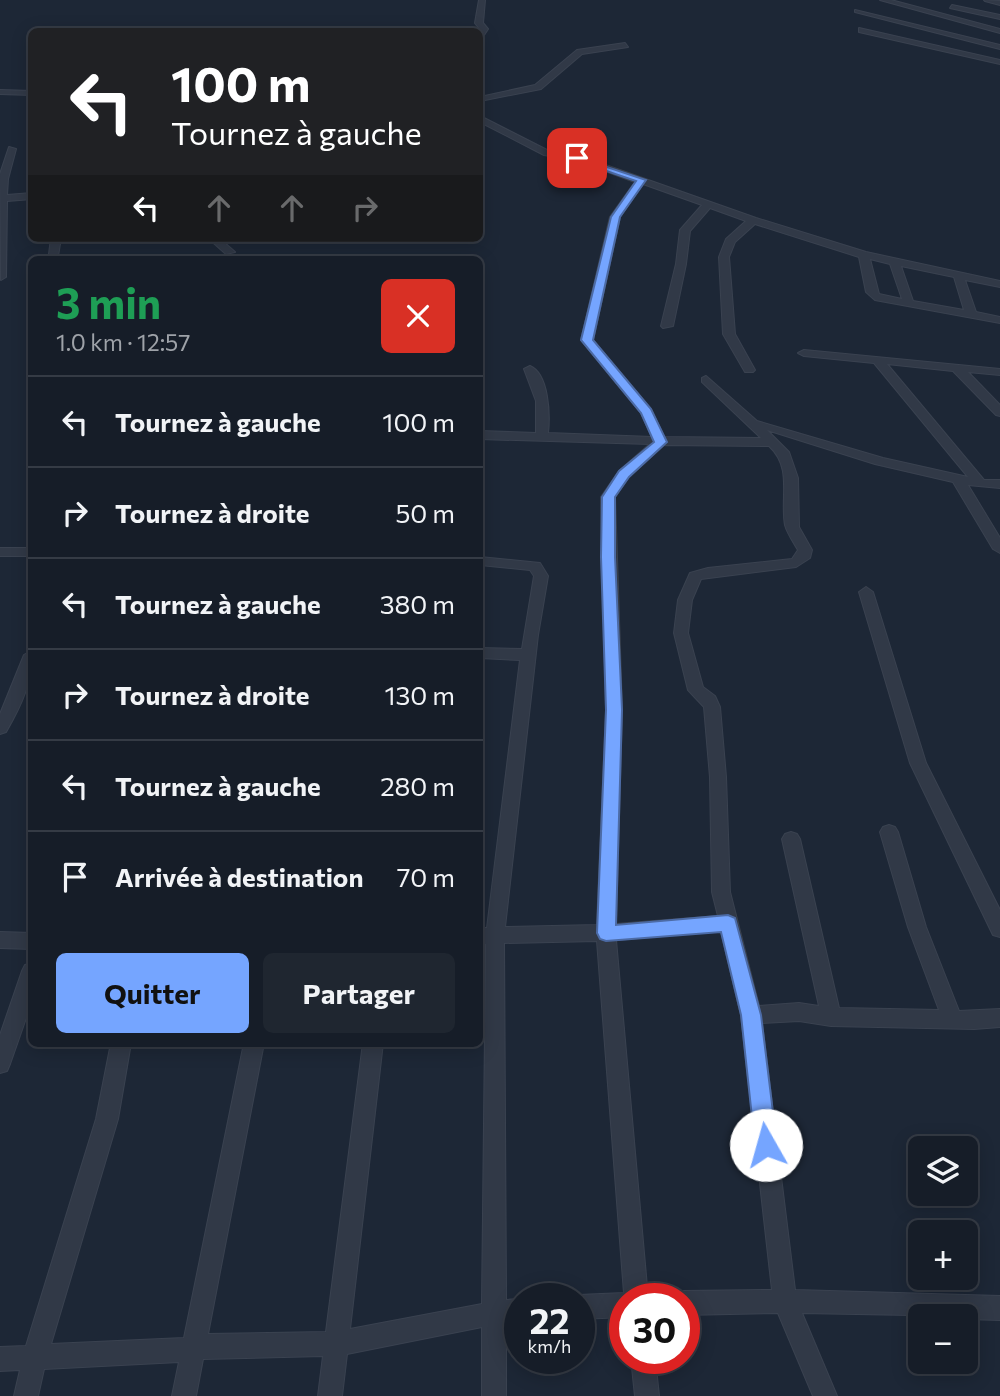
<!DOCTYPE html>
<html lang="fr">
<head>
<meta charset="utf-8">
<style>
	body { margin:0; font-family:Commissioner,sans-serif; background:#1f2630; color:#f1f3f6; height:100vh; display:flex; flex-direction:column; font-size:26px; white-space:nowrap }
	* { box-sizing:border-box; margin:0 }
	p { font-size:23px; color:#9ea2a8 }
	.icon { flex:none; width:38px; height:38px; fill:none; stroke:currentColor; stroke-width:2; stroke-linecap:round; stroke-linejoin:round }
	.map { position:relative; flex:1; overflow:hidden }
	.side { position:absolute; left:28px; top:256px; width:455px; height:791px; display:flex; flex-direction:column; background:#161d28; border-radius:10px; box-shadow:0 4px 18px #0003,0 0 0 2px #353b45 }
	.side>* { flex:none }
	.hud { position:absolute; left:28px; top:28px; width:455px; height:214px; border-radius:10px; box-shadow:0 4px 18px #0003,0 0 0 2px #353b45; background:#202124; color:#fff; overflow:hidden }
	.controls { position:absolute; left:908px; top:1136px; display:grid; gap:14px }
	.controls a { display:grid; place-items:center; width:70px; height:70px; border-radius:10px; background:#161d28; box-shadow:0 4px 18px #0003,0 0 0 2px #353b45; font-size:35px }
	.speed { position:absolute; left:504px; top:1283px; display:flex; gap:14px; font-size:35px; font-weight:700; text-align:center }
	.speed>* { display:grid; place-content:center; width:91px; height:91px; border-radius:50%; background:#161d28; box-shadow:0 4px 18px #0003,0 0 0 2px #353b45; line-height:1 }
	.speed small { font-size:18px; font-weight:400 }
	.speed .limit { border:10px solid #d22; background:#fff; color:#111 }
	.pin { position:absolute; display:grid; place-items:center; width:60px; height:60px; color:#fff; margin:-30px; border-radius:14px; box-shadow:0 4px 10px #0006 }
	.me { position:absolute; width:77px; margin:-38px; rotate:353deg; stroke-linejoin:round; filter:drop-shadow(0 0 5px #0008) }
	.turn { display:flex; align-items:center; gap:24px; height:147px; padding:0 28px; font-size:32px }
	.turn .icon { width:91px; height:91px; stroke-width:2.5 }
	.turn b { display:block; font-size:49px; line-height:60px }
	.lanes { display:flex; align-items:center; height:66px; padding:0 28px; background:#0003; justify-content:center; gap:35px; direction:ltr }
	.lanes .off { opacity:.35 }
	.round { display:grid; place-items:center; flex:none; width:74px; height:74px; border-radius:10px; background:#1f2630 }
	.headline { display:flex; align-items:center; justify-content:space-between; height:119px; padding:0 28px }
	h1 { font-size:42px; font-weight:700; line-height:52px; color:#1e9e55 }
	.primary-button { display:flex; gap:14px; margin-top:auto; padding:14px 28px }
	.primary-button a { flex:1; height:80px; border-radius:10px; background:#75a5ff; color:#111; font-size:28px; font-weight:700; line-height:80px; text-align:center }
	.primary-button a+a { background:#1f2630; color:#f1f3f6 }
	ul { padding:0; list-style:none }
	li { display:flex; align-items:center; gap:21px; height:91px; padding:0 28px; border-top:2px solid #353b45 }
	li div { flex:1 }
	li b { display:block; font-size:26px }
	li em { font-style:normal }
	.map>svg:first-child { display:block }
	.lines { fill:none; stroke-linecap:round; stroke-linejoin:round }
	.minor-casing { stroke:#3a4250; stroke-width:2 }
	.minor { fill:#313947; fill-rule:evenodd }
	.route { fill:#75a5ff; stroke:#4c6ba6; stroke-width:2 }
</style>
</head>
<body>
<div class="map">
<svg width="1000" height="1396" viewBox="0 0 1000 1396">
	<rect width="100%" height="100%" fill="#1d2736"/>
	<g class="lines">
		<defs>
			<path id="minor" d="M 479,0 L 485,0 L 483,23 L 488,29 L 480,41 L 480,29 L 475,23 Z
				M 880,0 L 891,0 L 1000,29 L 1000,33 Z
				M 984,0 L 1000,1 L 1000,5 L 985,1 Z
				M 952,5 L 1000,15 L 1000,19 L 950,8 Z
				M 855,10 L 1000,45 L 1000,49 L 855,12 Z
				M 859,28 L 1000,60 L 1000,64 L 859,32 Z
				M 625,43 L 628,47 L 582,54 L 541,89 L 480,101 L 480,97 L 535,85 L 577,50 Z
				M 0,90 L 32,91 L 32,95 L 0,94 Z
				M 480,116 L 549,151 L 580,156 L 756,218 L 866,252 L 1000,281 L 1000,287 L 965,280 L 976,312 L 1000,317 L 1000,323 L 875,300 L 866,292 L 859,257 L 755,224 L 735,242 L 729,257 L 735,334 L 755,370 L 753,372 L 745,372 L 723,334 L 719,257 L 726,239 L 746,221 L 710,208 L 690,231 L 686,264 L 673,326 L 663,328 L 661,326 L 676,264 L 680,230 L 702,205 L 643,184 L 620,217 L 593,340 L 651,409 L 664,437 L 761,438 L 702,382 L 702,378 L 706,376 L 757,421 L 883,458 L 968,477 L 874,363 L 804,356 L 798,353 L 804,350 L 1000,369 L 1000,375 L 968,372 L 1000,405 L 1000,416 L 996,415 L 953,371 L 887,364 L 984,480 L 1000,480 L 1000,488 L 968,485 L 1000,538 L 1000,553 L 993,549 L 953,482 L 875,464 L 767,430 L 789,452 L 798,478 L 799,527 L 812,550 L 810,558 L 796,567 L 701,579 L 692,600 L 688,633 L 703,687 L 715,696 L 720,707 L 726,777 L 730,892 L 759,1006 L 799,1003 L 819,1006 L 782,839 L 785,834 L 791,832 L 797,834 L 800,839 L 839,1008 L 939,1010 L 908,927 L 880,832 L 883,827 L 889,825 L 895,827 L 898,832 L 926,927 L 959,1011 L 1000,1009 L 1000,1027 L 974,1029 L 831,1026 L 799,1021 L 762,1023 L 795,1290 L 1000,1296 L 1000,1320 L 966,1319 L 966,1316 L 802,1313 L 837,1396 L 813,1396 L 778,1313 L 684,1315 L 684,1298 L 674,1298 L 676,1295 L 684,1291 L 772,1290 L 741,1015 L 721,931 L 616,940 L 648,1298 L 625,1298 L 625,1317 L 579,1319 L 579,1298 L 571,1298 L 579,1295 L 624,1293 L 597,941 L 504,943 L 506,1300 L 520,1299 L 520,1323 L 506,1324 L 506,1396 L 482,1396 L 482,1327 L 347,1354 L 342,1396 L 318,1396 L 323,1356 L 203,1359 L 196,1396 L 172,1396 L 179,1362 L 44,1369 L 38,1396 L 14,1396 L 20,1370 L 0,1371 L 0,1347 L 26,1346 L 96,1119 L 111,1043 L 131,1043 L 118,1119 L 51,1344 L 184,1338 L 244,1043 L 264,1043 L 208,1334 L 326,1332 L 363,1043 L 383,1043 L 350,1329 L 482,1304 L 486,944 L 480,944 L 480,928 L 487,928 L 520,660 L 480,658 L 480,648 L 522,649 L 534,576 L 530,570 L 480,565 L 480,557 L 540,563 L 548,576 L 538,635 L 505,927 L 597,925 L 606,710 L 601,497 L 619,471 L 650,444 L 480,439 L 480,431 L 536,433 L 536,401 L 524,369 L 530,366 C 549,374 550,415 548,433 L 652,437 L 641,413 L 581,340 L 610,217 L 635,182 L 575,160 L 544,155 L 480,122 ZM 870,259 L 890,264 L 902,299 L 879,294 ZM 901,266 L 954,277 L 964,310 L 913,301 ZM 664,445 L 769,446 C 793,468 780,497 785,525 C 787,533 794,543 798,550 L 792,559 L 708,568 L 690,573 L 678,600 L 674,633 L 688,690 L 704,707 L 710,777 L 712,892 L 718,916 L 616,924 L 622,710 L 615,497 L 629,477 Z
				M 9,147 L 16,149 L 8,179 L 7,195 L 32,193 L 32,199 L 7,201 L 6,277 L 1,280 L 0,174 Z
				M 51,238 L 61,238 L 58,256 L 49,254 Z
				M 208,238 L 219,238 L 235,252 L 226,254 Z
				M 0,548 L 32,548 L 32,556 L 0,556 Z
				M 866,587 L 873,592 L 926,763 L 1000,910 L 1000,937 L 993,935 L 910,763 L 859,592 Z
				M 32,650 C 32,683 22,704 6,732 L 0,734 L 0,714 L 24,655 Z
				M 0,932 L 32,933 L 32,949 L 0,948 Z
				M 32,963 L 32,1001 L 10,1064 L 7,1071 L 0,1073 L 0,1035 L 22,971 L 25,965 Z
				M 631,1358 L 655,1358 L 659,1396 L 635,1396 Z"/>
		</defs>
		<use href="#minor" class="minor-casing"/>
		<use href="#minor" class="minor"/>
	</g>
	<path class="route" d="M 574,156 L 646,180 L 620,217 L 593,340 L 651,409 L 667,442 L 629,477 L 615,497 L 615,557 L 622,710 L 616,925 L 728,915 L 735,918 L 761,1015 L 777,1145 L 774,1153 L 766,1156 L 758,1153 L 755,1145 L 741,1015 L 721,932 L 606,941 L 600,939 L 597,933 L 606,710 L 601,557 L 602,497 L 619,471 L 654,442 L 641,413 L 581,340 L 611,217 L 636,181 L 574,160 Z"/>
</svg>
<div class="controls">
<a><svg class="icon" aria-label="layers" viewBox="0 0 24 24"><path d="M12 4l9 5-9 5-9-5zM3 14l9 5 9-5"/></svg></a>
<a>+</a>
<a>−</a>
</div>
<div class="speed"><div>22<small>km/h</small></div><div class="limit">30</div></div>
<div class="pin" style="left:577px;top:158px;background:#d93025"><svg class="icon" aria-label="arrive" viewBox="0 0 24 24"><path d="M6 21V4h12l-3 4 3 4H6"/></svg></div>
<svg class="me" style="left:766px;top:1145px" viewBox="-20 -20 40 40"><circle r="19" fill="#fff"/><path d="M0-13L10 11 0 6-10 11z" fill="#75a5ff"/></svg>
<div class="hud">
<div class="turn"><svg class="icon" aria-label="left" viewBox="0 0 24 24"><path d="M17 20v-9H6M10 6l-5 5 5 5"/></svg><div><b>100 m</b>Tournez à gauche</div></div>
<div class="lanes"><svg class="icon" aria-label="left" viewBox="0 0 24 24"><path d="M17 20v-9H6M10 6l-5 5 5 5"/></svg><svg class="icon off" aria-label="ahead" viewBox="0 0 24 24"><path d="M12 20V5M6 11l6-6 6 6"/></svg><svg class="icon off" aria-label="ahead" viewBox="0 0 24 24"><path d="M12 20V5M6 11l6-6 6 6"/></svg><svg class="icon off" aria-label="right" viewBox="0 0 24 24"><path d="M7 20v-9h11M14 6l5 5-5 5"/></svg></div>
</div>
<section class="side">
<div class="headline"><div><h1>3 min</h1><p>1.0 km · 12:57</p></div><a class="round" style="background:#d93025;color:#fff"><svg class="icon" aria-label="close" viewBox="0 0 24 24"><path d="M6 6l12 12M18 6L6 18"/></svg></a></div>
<ul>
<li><svg class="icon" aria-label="left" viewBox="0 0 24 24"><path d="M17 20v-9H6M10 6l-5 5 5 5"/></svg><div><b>Tournez à gauche</b></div><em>100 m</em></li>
<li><svg class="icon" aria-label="right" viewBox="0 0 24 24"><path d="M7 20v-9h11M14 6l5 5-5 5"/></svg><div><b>Tournez à droite</b></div><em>50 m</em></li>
<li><svg class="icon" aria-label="left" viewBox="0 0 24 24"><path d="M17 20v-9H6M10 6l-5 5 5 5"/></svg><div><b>Tournez à gauche</b></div><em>380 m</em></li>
<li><svg class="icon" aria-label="right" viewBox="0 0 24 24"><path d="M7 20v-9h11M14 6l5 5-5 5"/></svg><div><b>Tournez à droite</b></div><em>130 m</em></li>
<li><svg class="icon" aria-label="left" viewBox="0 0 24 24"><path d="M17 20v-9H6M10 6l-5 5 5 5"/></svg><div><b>Tournez à gauche</b></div><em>280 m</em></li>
<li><svg class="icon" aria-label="arrive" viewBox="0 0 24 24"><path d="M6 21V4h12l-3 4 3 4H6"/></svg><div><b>Arrivée à destination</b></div><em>70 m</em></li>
</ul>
<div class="primary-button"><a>Quitter</a><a>Partager</a></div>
</section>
</div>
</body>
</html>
